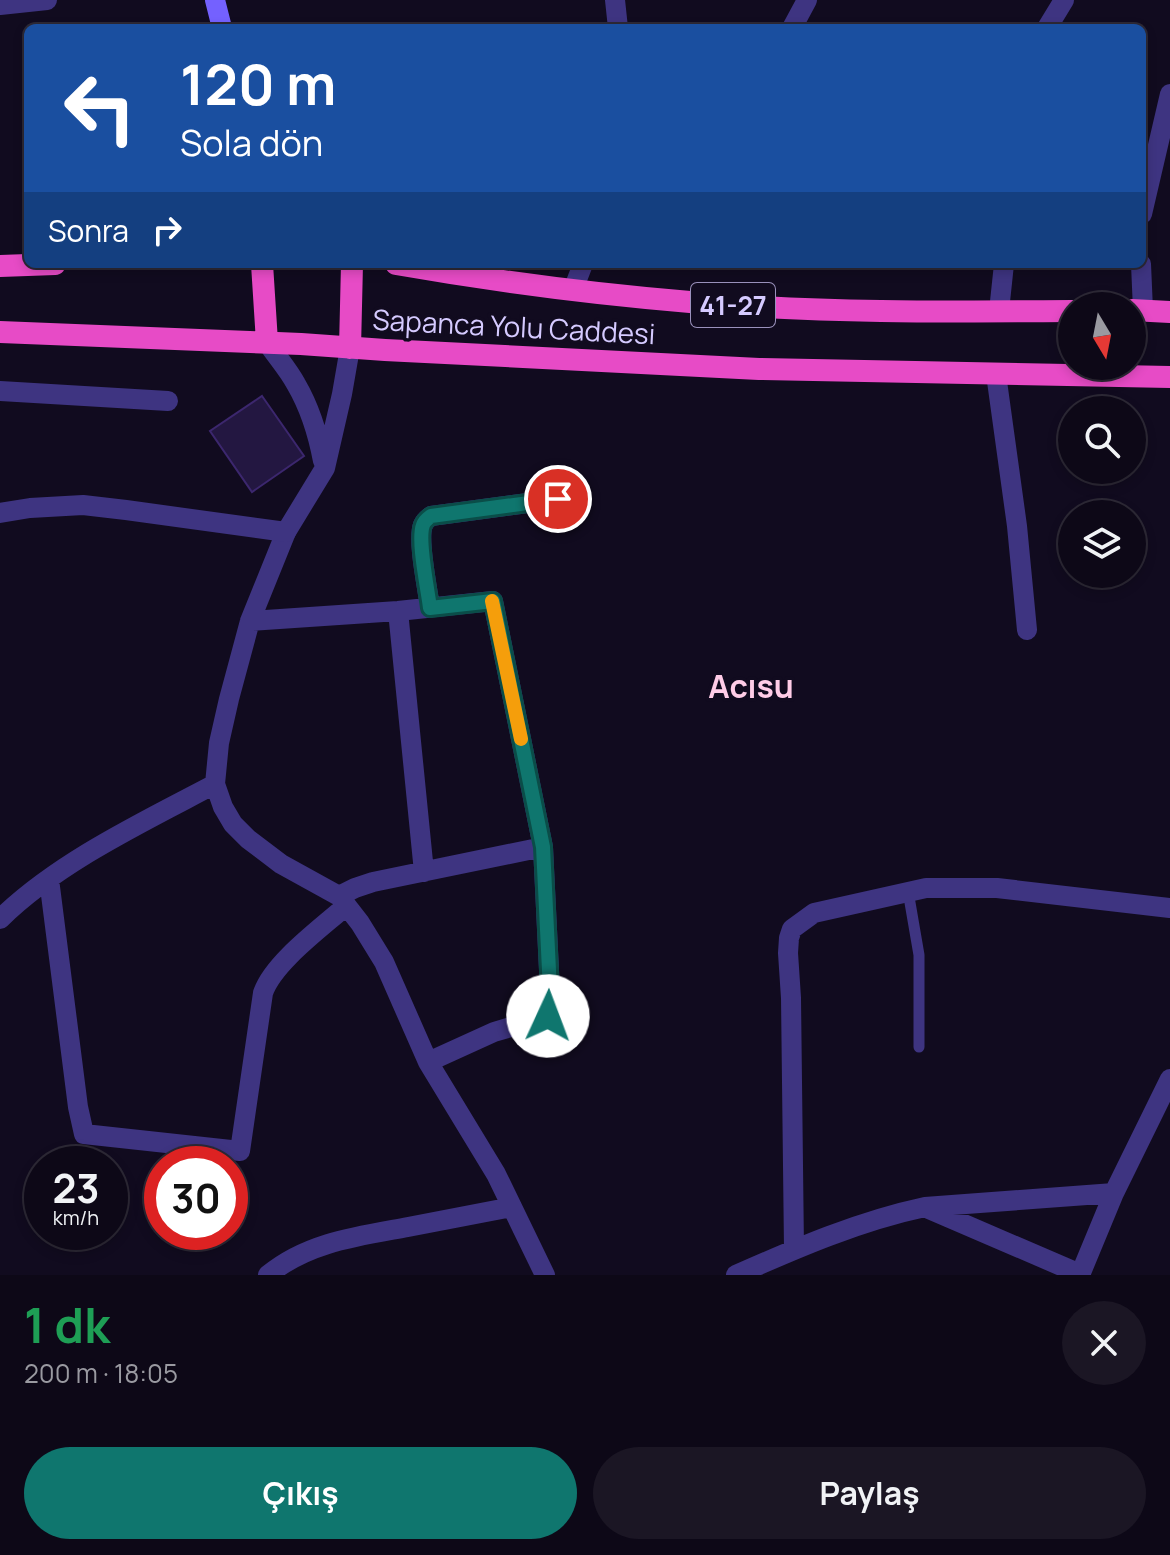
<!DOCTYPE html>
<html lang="tr">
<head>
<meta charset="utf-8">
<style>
	body { margin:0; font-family:Manrope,sans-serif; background:#1b1624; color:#f1f3f6; height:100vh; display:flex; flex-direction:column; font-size:30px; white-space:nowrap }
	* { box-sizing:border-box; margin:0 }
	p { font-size:26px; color:#9a9aa1 }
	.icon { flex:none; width:44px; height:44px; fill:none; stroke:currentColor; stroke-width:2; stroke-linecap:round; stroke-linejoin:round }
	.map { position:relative; height:1275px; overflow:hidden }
	.details { display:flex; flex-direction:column; background:#0d0817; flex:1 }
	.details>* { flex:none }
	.banner { position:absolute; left:24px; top:24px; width:1122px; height:244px; border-radius:12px; box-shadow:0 4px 12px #0003,0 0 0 2px #2d2936; background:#1a4fa0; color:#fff; overflow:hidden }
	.needle { width:52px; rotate:170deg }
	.buttons { position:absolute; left:1058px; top:292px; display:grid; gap:16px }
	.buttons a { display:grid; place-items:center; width:88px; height:88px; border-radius:50%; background:#0d0817; box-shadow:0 4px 12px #0003,0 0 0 2px #2d2936; font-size:40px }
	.speed { position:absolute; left:24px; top:1146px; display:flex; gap:16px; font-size:40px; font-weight:700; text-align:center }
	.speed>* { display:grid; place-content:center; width:104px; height:104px; border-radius:50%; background:#0d0817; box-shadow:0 4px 12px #0003,0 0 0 2px #2d2936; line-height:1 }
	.speed small { font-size:20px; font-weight:400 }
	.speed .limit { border:12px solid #d22; background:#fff; color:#111 }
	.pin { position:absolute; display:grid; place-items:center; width:68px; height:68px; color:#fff; margin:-34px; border:4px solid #fff; border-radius:50%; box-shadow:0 2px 8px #0007 }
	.me { position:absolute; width:88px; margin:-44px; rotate:2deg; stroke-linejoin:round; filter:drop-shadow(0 0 6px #0008) }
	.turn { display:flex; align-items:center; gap:28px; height:168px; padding:0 24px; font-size:36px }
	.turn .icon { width:104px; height:104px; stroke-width:2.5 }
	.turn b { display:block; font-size:56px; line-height:68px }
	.then { display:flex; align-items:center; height:76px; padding:0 24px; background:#0003; gap:16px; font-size:30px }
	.round { display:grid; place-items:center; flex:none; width:84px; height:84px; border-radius:42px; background:#1b1624 }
	.summary { display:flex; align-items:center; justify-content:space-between; height:136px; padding:0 24px }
	h1 { font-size:48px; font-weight:700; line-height:60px; color:#1e9e55 }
	.button { display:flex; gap:16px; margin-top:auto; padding:16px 24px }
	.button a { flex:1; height:92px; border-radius:48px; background:#0f766e; color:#fff; font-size:32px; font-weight:700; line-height:92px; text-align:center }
	.button a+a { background:#1b1624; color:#f1f3f6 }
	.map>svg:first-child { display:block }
	.building { fill:#231741; stroke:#3c276e; stroke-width:2 }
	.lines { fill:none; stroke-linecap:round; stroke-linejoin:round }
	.service { stroke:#3e3481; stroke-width:11 }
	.minor { stroke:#3e3481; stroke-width:20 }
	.tertiary { stroke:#3e3481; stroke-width:20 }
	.secondary { stroke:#7461ff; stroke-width:20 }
	.trunk { stroke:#e74bc6; stroke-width:22 }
	.route-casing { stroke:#0a4d48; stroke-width:20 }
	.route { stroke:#0f766e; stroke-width:14 }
	.slow { stroke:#f59e0b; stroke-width:14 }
	.labels { text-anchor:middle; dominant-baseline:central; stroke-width:7; stroke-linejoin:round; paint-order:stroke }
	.shield { fill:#110b1f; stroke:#9a91bc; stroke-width:2 }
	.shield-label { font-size:26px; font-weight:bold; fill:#d5caff }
	.street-label { font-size:28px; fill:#d5caff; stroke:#110b1f }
	.quarter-label { font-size:32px; font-weight:bold; fill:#ffcce7; stroke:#110b1f }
</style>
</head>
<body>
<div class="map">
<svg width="1170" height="1275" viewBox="0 0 1170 1275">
	<rect width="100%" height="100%" fill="#110b1f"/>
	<path class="building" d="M 262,396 L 304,456 L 252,492 L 210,431 Z"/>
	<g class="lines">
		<path class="service" d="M 908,891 L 919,955 L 919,1047"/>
		<path class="minor" d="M 615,0 L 618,28
			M 0,5 L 47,0
			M 792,28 L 807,0
			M 1047,28 L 1064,0
			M 1142,214 L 1170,94
			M 1141,264 L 1143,310
			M 573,290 L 583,264
			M 999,311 L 1004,264
			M 996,374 L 1017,526 L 1027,630
			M 0,391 L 168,401
			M 286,532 L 250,621 L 229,699 L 219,743 L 215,784 L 223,807 L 233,824 L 248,839 L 281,864 L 339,896 L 360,923 L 384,962 L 428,1062 L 496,1174 L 545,1275
			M 430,608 C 428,590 417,540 423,525 C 425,520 426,520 431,516 L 558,499
			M 398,611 L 424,872
			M 250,621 L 398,611 L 493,601 L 543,847 L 373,882 L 355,888 L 339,896
			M 49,879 L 78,1107 L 84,1134 L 240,1151 L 263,993 C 273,963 321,928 346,906
			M 0,919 C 58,862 143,822 215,784
			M 428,1062 L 494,1032 L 548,1016 L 550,991 L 543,847
			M 929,1209 L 1080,1274
			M 794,1249 L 791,998 L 788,953 L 789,938 L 792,929 L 814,913 L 926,888 L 997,888 L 1170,908
			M 268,1275 C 308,1242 359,1236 408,1227 C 443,1220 477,1214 512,1207
			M 736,1275 C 797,1248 859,1221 925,1207 L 1114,1193
			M 1080,1275 L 1114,1193 L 1170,1079"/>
		<path class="tertiary" d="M 267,342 C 276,356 288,369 296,384 C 310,408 318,434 323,461
			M 0,513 L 30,508 L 83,505 L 126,510 L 286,532 L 325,468 L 342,394 L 350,348"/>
		<path class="secondary" d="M 215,0 L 222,28"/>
		<path class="trunk" d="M 262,264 L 267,342
			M 396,264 C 493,281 592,294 690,302 C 817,313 945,312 1072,311
			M 0,266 L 55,264
			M 1132,310 L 1170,312
			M 0,332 L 301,344 L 385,350 L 759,369 L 1170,377
			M 350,348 L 352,264"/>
	</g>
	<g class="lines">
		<defs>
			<path id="route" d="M 548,1016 L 550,991 L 543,847 L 493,601 L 430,608 C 428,590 417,540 423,525 C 425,520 426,520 431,516 L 558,499"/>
		</defs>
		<use href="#route" class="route-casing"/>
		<use href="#route" class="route"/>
		<path class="slow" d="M 492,601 L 521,739"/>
	</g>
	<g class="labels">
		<rect class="shield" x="691" y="283" width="84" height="44" rx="6"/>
		<g class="shield-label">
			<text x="733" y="305">41-27</text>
		</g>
		<g class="street-label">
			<text transform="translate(514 326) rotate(3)">Sapanca Yolu Caddesi</text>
		</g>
		<g class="quarter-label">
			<text x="751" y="686">Acısu</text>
		</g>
	</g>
</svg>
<div class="buttons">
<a><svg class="needle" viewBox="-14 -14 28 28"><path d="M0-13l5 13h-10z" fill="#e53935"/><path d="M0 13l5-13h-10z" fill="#9a9aa1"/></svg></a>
<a><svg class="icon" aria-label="search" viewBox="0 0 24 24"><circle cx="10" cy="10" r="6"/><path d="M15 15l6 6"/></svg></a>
<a><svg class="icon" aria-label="layers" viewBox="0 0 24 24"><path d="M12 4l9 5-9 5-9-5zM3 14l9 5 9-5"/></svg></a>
</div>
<div class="speed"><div>23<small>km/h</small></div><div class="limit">30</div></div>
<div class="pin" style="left:558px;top:499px;background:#d93025"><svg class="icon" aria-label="arrive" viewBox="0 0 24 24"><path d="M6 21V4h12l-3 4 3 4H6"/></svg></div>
<svg class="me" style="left:548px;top:1016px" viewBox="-20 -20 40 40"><circle r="19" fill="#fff"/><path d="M0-13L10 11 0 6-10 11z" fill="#0f766e"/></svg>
<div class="banner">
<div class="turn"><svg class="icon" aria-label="left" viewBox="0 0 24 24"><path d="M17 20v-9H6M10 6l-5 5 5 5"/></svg><div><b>120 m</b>Sola dön</div></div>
<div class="then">Sonra<svg class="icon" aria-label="right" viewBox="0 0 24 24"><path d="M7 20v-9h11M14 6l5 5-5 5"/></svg></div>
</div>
</div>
<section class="details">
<div class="summary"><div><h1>1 dk</h1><p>200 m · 18:05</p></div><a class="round"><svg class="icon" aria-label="close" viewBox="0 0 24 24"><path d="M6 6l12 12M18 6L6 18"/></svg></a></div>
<div class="button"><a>Çıkış</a><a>Paylaş</a></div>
</section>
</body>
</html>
